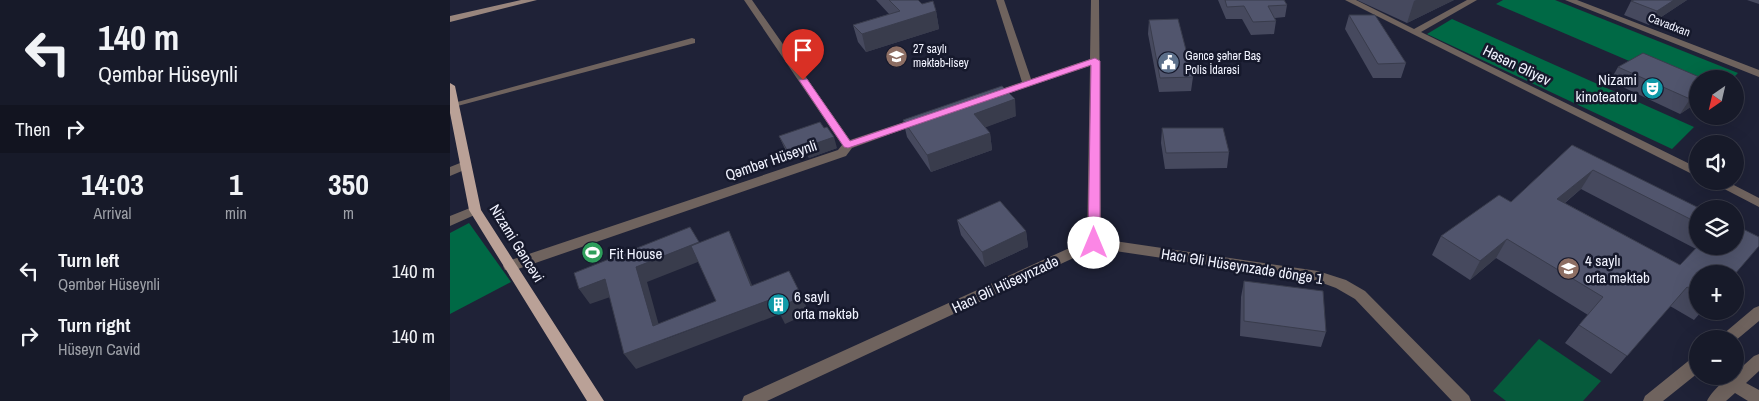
<!DOCTYPE html>
<html lang="en">
<head>
<meta charset="utf-8">
<style>
	body { margin:0; font-family:"Archivo Narrow",sans-serif; background:#202331; color:#f1f3f6; height:100vh; display:flex; flex-direction:column; font-size:19px; white-space:nowrap }
	* { box-sizing:border-box; margin:0 }
	p { font-size:16px; color:#9ea1a8 }
	.icon { flex:none; width:28px; height:28px; fill:none; stroke:currentColor; stroke-width:2; stroke-linecap:round; stroke-linejoin:round }
	.map { position:relative; flex:1; overflow:hidden }
	.side { display:flex; flex-direction:column; background:#171a29; width:450px }
	.side>* { flex:none }
	.banner { background:#171a29; color:#f1f3f6; overflow:hidden }
	.needle { width:32px; rotate:214deg }
	.tools { position:absolute; left:1239px; top:70px; display:grid; gap:10px }
	.tools a { display:grid; place-items:center; width:55px; height:55px; border-radius:50%; background:#171a29; box-shadow:0 5px 20px #0002,0 0 0 1px #363846; font-size:25px }
	.pin { position:absolute; display:grid; place-items:center; width:42px; height:42px; color:#fff; margin:-51px -21px; border-radius:50% 50% 50% 0; rotate:-45deg; box-shadow:0 0 5px #0007 }
	.pin .icon { rotate:45deg }
	.me { position:absolute; width:55px; margin:-28px; rotate:0deg; stroke-linejoin:round; filter:drop-shadow(0 0 4px #0008) }
	.turn { display:flex; align-items:center; gap:18px; height:105px; padding:0 15px; font-size:22px }
	.turn .icon { width:65px; height:65px; stroke-width:2.5 }
	.turn b { display:block; font-size:35px; line-height:42px }
	.then { display:flex; align-items:center; height:48px; padding:0 15px; background:#0003; gap:10px; font-size:19px }
	.eta { display:flex; justify-content:space-evenly; align-items:center; height:85px; text-align:center }
	.eta b { font-size:30px; font-weight:700; line-height:35px }
	ul { padding:0; list-style:none }
	li { display:flex; align-items:center; gap:15px; height:65px; padding:0 15px }
	li div { flex:1 }
	li b { display:block; font-size:19px }
	li em { font-style:normal }
	main { display:flex; flex:1; min-height:0 }
	.map>svg:first-child { display:block }
	.green { fill:#065b3c }
	.forest { fill:#006945 }
	.lines { fill:none; stroke-linecap:round; stroke-linejoin:round }
	.minor { fill:#6f635e; fill-rule:evenodd }
	.tertiary { fill:#6f635e; fill-rule:evenodd }
	.secondary { fill:#99867e; fill-rule:evenodd }
	.primary { fill:#baa197; fill-rule:evenodd }
	.wall { fill:#46495e; fill-rule:evenodd }
	.shaded-wall { fill:#393c4c }
	.building { fill:#51556d; stroke:#393c4c }
	.route { fill:#fb86e5; stroke:#a35795 }
	.labels { text-anchor:middle; dominant-baseline:central; stroke-width:5; stroke-linejoin:round; paint-order:stroke }
	.far-street-label { font-size:12px; fill:#f1f3ff; stroke:#16192c }
	.far-poi-label { font-size:12px; fill:#f1f3ff; stroke:#16192c; text-anchor:start }
	.street-label { font-size:15px; fill:#f1f3ff; stroke:#16192c }
	.poi-label { font-size:15px; fill:#f1f3ff; stroke:#16192c; text-anchor:start }
</style>
</head>
<body>
<main>
<section class="side">
<div class="banner">
<div class="turn"><svg class="icon" aria-label="left" viewBox="0 0 24 24"><path d="M17 20v-9H6M10 6l-5 5 5 5"/></svg><div><b>140 m</b>Qəmbər Hüseynli</div></div>
<div class="then">Then<svg class="icon" aria-label="right" viewBox="0 0 24 24"><path d="M7 20v-9h11M14 6l5 5-5 5"/></svg></div>
</div>
<div class="eta">
<div><b>14:03</b><p>Arrival</p></div>
<div><b>1</b><p>min</p></div>
<div><b>350</b><p>m</p></div>
</div>
<ul>
<li><svg class="icon" aria-label="left" viewBox="0 0 24 24"><path d="M17 20v-9H6M10 6l-5 5 5 5"/></svg><div><b>Turn left</b><p>Qəmbər Hüseynli</p></div><em>140 m</em></li>
<li><svg class="icon" aria-label="right" viewBox="0 0 24 24"><path d="M7 20v-9h11M14 6l5 5-5 5"/></svg><div><b>Turn right</b><p>Hüseyn Cavid</p></div><em>140 m</em></li>
</ul>
</section>
<div class="map">
<svg width="1309" height="401" viewBox="0 0 1309 401">
	<rect width="100%" height="100%" fill="#1f2237"/>
	<path class="green" d="M 1089,339 L 1151,381 L 1133,401 L 1056,401 L 1043,391 Z"/>
	<path class="forest" d="M 1053,0 L 1105,0 L 1288,73 L 1282,79 L 1248,79 L 1247,90 L 1046,4 Z
		M 1002,19 L 1244,127 L 1222,149 L 977,34 Z
		M 19,223 L 61,282 L 0,314 L 0,233 Z"/>
	<g class="lines">
		<path class="minor" d="M 294,0 L 302,0 L 400,140 L 466,118 L 470,117 L 475,120 L 474,122 L 402,148 L 396,156 L 65,270 L 55,270 L 53,266 L 55,262 L 388,150 L 392,145 Z
			M 546,0 L 554,0 L 581,79 L 640,59 L 641,0 L 649,0 L 651,239 L 868,271 L 896,280 L 915,291 L 1019,396 L 1021,401 L 1002,401 L 905,299 L 886,288 L 867,281 L 645,248 L 317,401 L 292,401 L 294,396 L 637,240 L 640,66 L 545,98 L 537,98 L 537,94 L 572,82 Z
			M 895,0 L 906,0 L 964,29 L 1017,0 L 1027,0 L 971,32 L 1248,168 L 1248,177 Z
			M 1115,0 L 1127,0 L 1309,70 L 1309,77 Z
			M 242,38 L 245,39 L 245,43 L 0,108 L 0,104 Z
			M 15,161 L 19,162 L 21,165 L 19,168 L 0,176 L 0,167 Z
			M 1259,181 L 1276,181 L 1309,198 L 1309,207 Z
			M 25,206 L 31,210 L 29,213 L 0,226 L 0,216 Z"/>
		<path class="tertiary" d="M 1309,306 L 1309,321 L 1285,341 L 1285,339 L 1270,339 L 1272,335 L 1304,308 Z
			M 1309,354 L 1309,371 L 1296,383 L 1309,390 L 1309,401 L 1298,401 L 1285,393 L 1276,401 L 1257,401 C 1261,392 1276,377 1285,376 L 1285,373 L 1304,356 Z
			M 1248,357 L 1248,373 L 1213,401 L 1193,401 L 1195,396 L 1242,358 Z"/>
		<path class="secondary" d="M 71,0 L 87,0 L 0,22 L 0,16 Z"/>
		<path class="primary" d="M 0,83 L 5,86 L 31,210 L 154,401 L 137,401 L 19,210 L 0,113 Z"/>
	</g>
	<path class="wall" d="M 426,0 L 468,0 L 472,4 L 486,11 L 489,29 L 416,52 L 408,42 L 403,25 L 439,14 Z
		M 768,0 L 834,0 L 837,5 L 835,17 L 825,18 L 826,21 L 824,34 L 801,35 L 792,19 L 776,19 Z
		M 907,0 L 1004,0 L 957,23 Z
		M 1237,0 L 1199,25 L 1174,15 L 1181,1 Z
		M 1297,0 L 1309,0 L 1309,4 Z
		M 899,15 L 956,63 L 951,78 L 923,78 L 895,29 Z
		M 699,20 L 743,77 L 741,91 L 709,92 L 698,34 Z
		M 1168,67 L 1248,79 L 1248,102 L 1230,114 L 1160,81 Z
		M 566,116 L 535,127 L 540,133 L 542,150 L 481,172 L 457,137 L 453,120 Z
		M 712,128 L 779,152 L 777,168 L 715,169 L 711,143 Z
		M 329,136 L 387,148 L 359,158 L 357,155 L 341,160 L 334,147 Z
		M 1122,145 L 1248,209 L 1248,311 L 1252,311 L 1244,320 L 1220,306 L 1161,374 L 1115,343 L 1129,325 L 1138,315 L 1046,258 L 1020,280 L 982,255 L 991,236 L 1061,202 ZM 1131,189 L 1246,249 L 1230,265 L 1115,203 Z
		M 507,220 L 576,231 L 578,247 L 535,267 L 511,235 Z
		M 794,281 L 876,332 L 871,347 L 790,336 L 791,297 Z"/>
	<path class="shaded-wall" d="M 966,0 L 1004,0 L 957,23 L 964,1 Z
		M 1224,0 L 1237,0 L 1199,25 L 1207,11 Z
		M 486,11 L 489,29 L 416,52 L 412,34 Z
		M 1248,94 L 1248,102 L 1230,114 L 1240,99 Z
		M 565,99 L 566,116 L 526,131 L 524,114 Z
		M 540,133 L 542,150 L 481,172 L 477,155 Z
		M 384,137 L 387,148 L 359,158 L 355,147 Z
		M 353,144 L 357,155 L 341,160 L 337,150 Z
		M 1143,170 L 1131,189 L 1096,218 L 1107,199 Z
		M 279,231 L 286,246 L 309,302 L 301,286 Z
		M 576,231 L 578,247 L 535,267 L 532,252 Z
		M 1057,239 L 1046,258 L 1020,280 L 1030,261 Z
		M 249,242 L 258,258 L 197,282 L 213,340 L 322,299 L 330,314 L 186,369 L 174,354 L 203,326 L 186,267 Z
		M 155,279 L 166,295 L 140,304 L 129,289 Z
		M 352,297 L 359,313 L 335,324 L 327,308 Z"/>
	<path class="building" d="M 439,0 L 468,0 L 472,4 L 483,1 L 486,11 L 412,34 L 403,25 L 450,11 Z
		M 775,0 L 834,0 L 837,5 L 818,6 L 826,21 L 803,22 L 794,6 L 777,7 Z
		M 1184,0 L 1224,0 L 1207,11 L 1181,1 Z
		M 899,15 L 925,15 L 956,63 L 928,64 Z
		M 728,19 L 743,77 L 710,78 L 699,20 Z
		M 1193,53 L 1254,79 L 1248,79 L 1248,94 L 1240,99 L 1168,67 Z
		M 552,86 L 565,99 L 524,114 L 540,133 L 477,155 L 453,120 Z
		M 370,122 L 374,128 L 377,127 L 384,137 L 355,147 L 353,144 L 337,150 L 329,136 Z
		M 712,128 L 773,128 L 779,152 L 716,153 Z
		M 1122,145 L 1251,209 L 1248,209 L 1248,223 L 1143,170 L 1107,199 L 1230,265 L 1248,246 L 1285,246 L 1285,225 L 1309,237 L 1309,246 L 1285,274 L 1248,274 L 1248,293 L 1237,287 L 1177,356 L 1129,325 L 1153,297 L 1057,239 L 1030,261 L 991,236 L 1049,195 L 1061,202 Z
		M 550,201 L 576,231 L 532,252 L 507,220 Z
		M 240,227 L 249,242 L 186,267 L 203,326 L 266,301 L 241,246 L 279,231 L 301,286 L 339,271 L 352,297 L 327,308 L 322,299 L 174,354 L 155,279 L 129,289 L 124,273 Z
		M 794,281 L 873,291 L 876,332 L 794,321 Z"/>
	<path class="route" d="M 645,58 L 650,61 L 650,243 L 644,247 L 638,243 L 641,65 L 398,148 L 394,147 L 349,80 L 357,79 L 400,141 Z"/>
	<defs>
		<symbol id="school-disc" viewBox="-11 -11 22 22"><circle r="9.5" fill="#8d6e63" stroke="#16192c"/><path d="M0-5L7-2L0 1L-7-2ZM-4 1L0 2.5L4 1V4Q0 6-4 4Z" fill="#fff"/></symbol>
		<symbol id="civic-disc" viewBox="-11 -11 22 22"><circle r="9.5" fill="#5c6f8a" stroke="#16192c"/><path d="M-.6-6.5H3V-4.5H.6V-3L4-1V1h2V6H-6V1h2V-1L-.6-3ZM-1.2 2.5V6h2.4V2.5Z" fill="#fff"/></symbol>
		<symbol id="theatre-disc" viewBox="-11 -11 22 22"><circle r="9.5" fill="#0f9aa8" stroke="#16192c"/><path d="M-5-5.5Q0-4 5-5.5V0Q5 5 0 6Q-5 5-5 0ZM-3.3-2.5H-1v1.5H-3.3ZM1-2.5H3.3v1.5H1ZM-2.8 1Q0 5.5 2.8 1Z" fill="#fff"/></symbol>
		<symbol id="stadium-disc" viewBox="-11 -11 22 22"><circle r="9.5" fill="#2e9e5b" stroke="#16192c"/><path d="M0-5a6.5 5 0 1 0 0 10a6.5 5 0 1 0 0-10ZM-3.5-1.8h7v3.6h-7Z" fill="#fff"/></symbol>
		<symbol id="building-disc" viewBox="-11 -11 22 22"><circle r="9.5" fill="#0f9aa8" stroke="#16192c"/><path d="M-4-6H4V6H1V3H-1V6H-4ZM-2.5-4.3h1.7v1.8h-1.7ZM.8-4.3h1.7v1.8H.8ZM-2.5-1h1.7V.8h-1.7ZM.8-1h1.7V.8H.8Z" fill="#fff"/></symbol>
	</defs>
	<g fill-rule="evenodd">
		<use href="#school-disc" x="434" y="44" width="25" height="25"/>
		<use href="#civic-disc" x="706" y="50" width="25" height="25"/>
		<use href="#theatre-disc" x="1190" y="76" width="25" height="25"/>
		<use href="#stadium-disc" x="130" y="240" width="25" height="25"/>
		<use href="#school-disc" x="1106" y="256" width="25" height="25"/>
		<use href="#building-disc" x="316" y="292" width="25" height="25"/>
	</g>
	<g class="labels">
		<g class="far-street-label">
			<text transform="translate(1219 25) rotate(21)">Cavadxan</text>
		</g>
		<g class="far-poi-label">
			<text x="463" y="49">27 saylı<tspan x="463" dy="14">məktəb-lisey</tspan></text>
			<text x="735" y="56">Gəncə şəhər Baş<tspan x="735" dy="14">Polis İdarəsi</tspan></text>
		</g>
		<g class="street-label">
			<text transform="translate(1067 65) rotate(26)">Həsən Əliyev</text>
			<text transform="translate(321 160) rotate(-19)">Qəmbər Hüseynli</text>
			<text transform="translate(67 243) rotate(58)">Nizami Gəncəvi</text>
			<text transform="translate(792 266) rotate(9)">Hacı Əli Hüseynzadə döngə 1</text>
			<text transform="translate(555 284) rotate(-25)">Hacı Əli Hüseynzadə</text>
		</g>
		<g class="poi-label">
			<text x="1187" y="79" text-anchor="end">Nizami<tspan x="1187" dy="17">kinoteatoru</tspan></text>
			<text x="159" y="253">Fit House</text>
			<text x="1135" y="260">4 saylı<tspan x="1135" dy="17">orta məktəb</tspan></text>
			<text x="344" y="296">6 saylı<tspan x="344" dy="17">orta məktəb</tspan></text>
		</g>
	</g>
</svg>
<div class="tools">
<a><svg class="needle" viewBox="-14 -14 28 28"><path d="M0-13l5 13h-10z" fill="#e53935"/><path d="M0 13l5-13h-10z" fill="#9ea1a8"/></svg></a>
<a><svg class="icon" aria-label="sound" viewBox="0 0 24 24"><path d="M4 9h4l5-4v14l-5-4H4zM17 9q2 3 0 6"/></svg></a>
<a><svg class="icon" aria-label="layers" viewBox="0 0 24 24"><path d="M12 4l9 5-9 5-9-5zM3 14l9 5 9-5"/></svg></a>
<a>+</a>
<a>−</a>
</div>
<div class="pin" style="left:353px;top:80px;background:#d93025"><svg class="icon" aria-label="arrive" viewBox="0 0 24 24"><path d="M6 21V4h12l-3 4 3 4H6"/></svg></div>
<svg class="me" style="left:644px;top:243px" viewBox="-20 -20 40 40"><circle r="19" fill="#fff"/><path d="M0-13L10 11 0 6-10 11z" fill="#fb86e5"/></svg>
</div>
</main>
</body>
</html>
